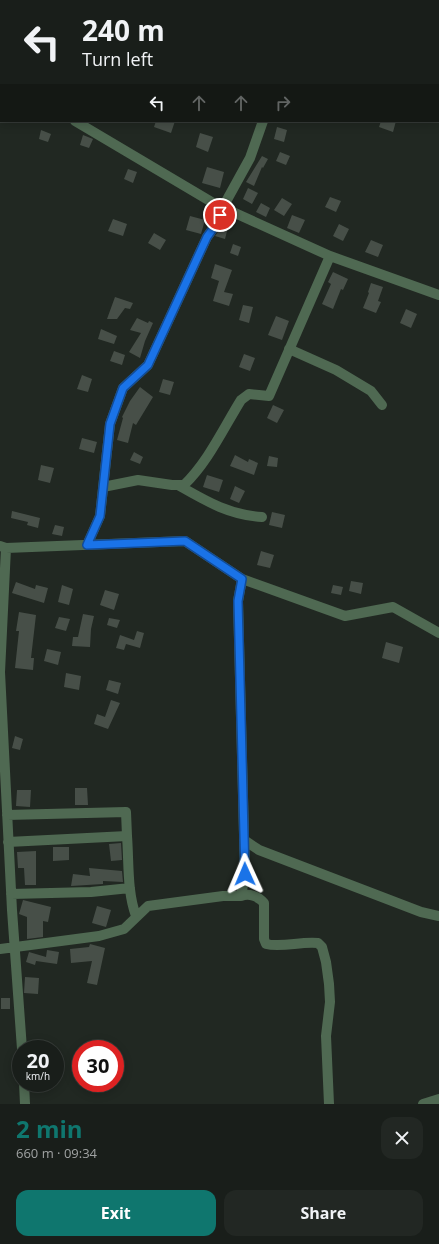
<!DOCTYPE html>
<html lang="en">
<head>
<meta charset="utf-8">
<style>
	body { margin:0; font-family:"Open Sans",sans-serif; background:#222723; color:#f1f3f6; height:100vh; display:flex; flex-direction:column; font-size:15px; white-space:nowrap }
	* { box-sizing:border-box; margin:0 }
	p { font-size:13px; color:#9fa2a2 }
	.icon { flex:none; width:22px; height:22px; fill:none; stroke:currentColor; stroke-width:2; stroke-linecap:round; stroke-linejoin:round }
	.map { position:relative; height:1104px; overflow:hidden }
	.panel { display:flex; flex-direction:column; background:#191e1a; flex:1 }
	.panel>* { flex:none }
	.guide { position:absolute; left:0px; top:0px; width:439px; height:122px; box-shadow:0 2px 10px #0003,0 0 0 1px #373c39; background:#191e1a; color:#f1f3f6; overflow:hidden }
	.speed { position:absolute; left:12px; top:1040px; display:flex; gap:8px; font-size:20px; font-weight:700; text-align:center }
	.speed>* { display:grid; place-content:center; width:52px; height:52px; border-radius:50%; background:#191e1a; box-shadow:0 2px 10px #0003,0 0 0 1px #373c39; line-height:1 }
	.speed small { font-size:10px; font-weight:400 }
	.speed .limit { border:6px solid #d22; background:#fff; color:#111 }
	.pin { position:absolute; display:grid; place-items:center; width:34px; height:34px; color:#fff; margin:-17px; border:2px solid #fff; border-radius:50%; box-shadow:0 1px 4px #0007 }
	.me { position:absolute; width:44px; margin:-22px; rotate:359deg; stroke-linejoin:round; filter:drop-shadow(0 0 3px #0008) }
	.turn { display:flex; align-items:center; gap:14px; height:84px; padding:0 16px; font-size:18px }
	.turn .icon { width:52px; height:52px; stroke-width:2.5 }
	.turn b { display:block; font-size:28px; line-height:34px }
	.lanes { display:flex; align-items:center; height:38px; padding:0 16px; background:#0003; justify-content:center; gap:20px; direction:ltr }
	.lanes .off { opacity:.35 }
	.round { display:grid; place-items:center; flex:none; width:42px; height:42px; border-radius:12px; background:#222723 }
	.head { display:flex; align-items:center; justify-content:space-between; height:68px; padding:0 16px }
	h1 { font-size:24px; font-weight:700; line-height:30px; color:#0f766e }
	.cta { display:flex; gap:8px; margin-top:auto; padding:8px 16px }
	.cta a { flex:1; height:46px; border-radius:12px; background:#0f766e; color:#fff; font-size:16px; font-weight:700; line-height:46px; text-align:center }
	.cta a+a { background:#222723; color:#f1f3f6 }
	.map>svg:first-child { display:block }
	.building { fill:#474f48 }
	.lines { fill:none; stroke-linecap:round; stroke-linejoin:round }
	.minor { stroke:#4f6952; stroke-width:10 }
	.route-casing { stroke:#114b97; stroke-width:10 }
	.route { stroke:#1a73e8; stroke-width:7 }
</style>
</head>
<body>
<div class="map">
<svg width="439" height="1104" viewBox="0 0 439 1104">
	<rect width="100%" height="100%" fill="#212822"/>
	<path class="building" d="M 156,121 L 175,121 L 171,133 L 154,127 Z
		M 381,121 L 396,121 L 393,132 L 379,127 Z
		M 277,127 L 287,130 L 284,142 L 274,139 Z
		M 41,130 L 51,134 L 48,142 L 39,139 Z
		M 200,133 L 213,137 L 208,152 L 196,147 Z
		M 83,135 L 93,139 L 89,148 L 80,145 Z
		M 280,152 L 290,156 L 286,165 L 276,161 Z
		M 262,156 L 268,159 L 263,168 L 262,167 L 254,186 L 246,182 Z
		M 207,167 L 224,172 L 220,188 L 202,183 Z
		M 128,169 L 137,172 L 133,183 L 124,179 Z
		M 248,188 L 258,193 L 252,204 L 243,199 Z
		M 330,197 L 341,201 L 336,212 L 325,207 Z
		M 282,198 L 292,204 L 284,216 L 274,210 Z
		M 261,203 L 270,208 L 266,217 L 256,212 Z
		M 292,215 L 305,220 L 299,233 L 287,228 Z
		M 190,216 L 205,220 L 201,234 L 186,230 Z
		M 113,219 L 127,224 L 123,236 L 108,231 Z
		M 339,224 L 349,229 L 343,241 L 333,236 Z
		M 223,225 L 228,227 L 225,239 L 215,236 Z
		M 154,233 L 166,240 L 160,250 L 148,243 Z
		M 371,240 L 383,245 L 378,257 L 365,252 Z
		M 233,244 L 241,247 L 238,256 L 230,253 Z
		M 215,264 L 232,270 L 224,292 L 233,294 L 229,306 L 213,301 L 219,281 L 211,278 Z
		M 333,272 L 348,279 L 343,290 L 341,289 L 333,309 L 322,304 L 331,284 L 328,282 Z
		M 371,283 L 383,287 L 378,301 L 381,302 L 376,313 L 363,308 L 369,293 L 368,292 Z
		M 115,297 L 133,303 L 130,309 L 125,308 L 117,319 L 107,319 Z
		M 243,305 L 253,307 L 249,323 L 239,320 Z
		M 406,309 L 417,314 L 411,328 L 400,323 Z
		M 276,316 L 289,321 L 282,340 L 268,335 Z
		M 137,318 L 148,323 L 149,321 L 153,323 L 145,341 L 140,358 L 129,352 L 141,333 L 130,330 Z
		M 101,329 L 117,336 L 114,344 L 98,339 Z
		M 114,351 L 125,355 L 122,365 L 110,361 Z
		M 244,354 L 255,358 L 250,371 L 239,367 Z
		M 82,375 L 92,379 L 88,392 L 77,389 Z
		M 163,379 L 174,382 L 170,395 L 159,392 Z
		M 140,387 L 153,397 L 136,425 L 133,423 L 128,443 L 117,440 L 123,418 L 122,417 L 130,401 Z
		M 273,405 L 284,410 L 277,423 L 267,418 Z
		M 82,438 L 97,442 L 94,453 L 79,449 Z
		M 134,452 L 143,457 L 140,464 L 130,460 Z
		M 235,455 L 248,462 L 249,459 L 258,463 L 254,475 L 230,466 Z
		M 269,456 L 278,458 L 277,467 L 267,466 Z
		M 41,465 L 54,468 L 50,483 L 38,480 Z
		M 207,475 L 223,480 L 219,492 L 203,487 Z
		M 235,486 L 245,491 L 239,503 L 230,499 Z
		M 12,511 L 40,518 L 38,528 L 27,525 L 28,522 L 11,518 Z
		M 272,512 L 285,515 L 282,528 L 269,525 Z
		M 55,525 L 64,527 L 62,536 L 52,534 Z
		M 261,551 L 274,555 L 270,568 L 257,565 Z
		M 351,581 L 363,583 L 361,594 L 349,591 Z
		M 16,582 L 35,589 L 36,585 L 48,588 L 44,603 L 12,593 Z
		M 62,585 L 73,589 L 69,605 L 58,602 Z
		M 333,585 L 343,587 L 341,595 L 331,593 Z
		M 105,590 L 119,594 L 114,610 L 100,605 Z
		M 19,612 L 36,615 L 31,658 L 34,658 L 33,670 L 15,668 L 19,631 L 16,631 Z
		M 83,614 L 94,616 L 91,629 L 90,647 L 72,646 L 73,637 L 78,637 Z
		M 59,617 L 70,619 L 66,631 L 55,628 Z
		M 109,618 L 120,620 L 117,628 L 107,625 Z
		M 137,631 L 144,633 L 140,648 L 126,644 L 124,650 L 116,648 L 120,635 L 134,640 Z
		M 386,642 L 403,647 L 399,663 L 382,658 Z
		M 47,649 L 61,652 L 58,665 L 44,661 Z
		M 66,673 L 81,676 L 79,690 L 64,687 Z
		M 109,680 L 121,683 L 118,694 L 106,690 Z
		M 111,700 L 120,703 L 108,729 L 94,724 L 97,714 L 105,717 Z
		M 15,736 L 23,739 L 20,750 L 12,748 Z
		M 75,788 L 87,788 L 88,805 L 75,805 Z
		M 17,790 L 31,790 L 30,807 L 16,806 Z
		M 121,843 L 122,860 L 111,861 L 109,844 Z
		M 53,847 L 69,847 L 69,860 L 53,861 Z
		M 36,851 L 36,885 L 25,885 L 24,868 L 18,868 L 17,852 Z
		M 89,868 L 122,871 L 123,882 L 103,881 L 103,884 L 71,886 L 73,874 L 90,876 Z
		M 23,900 L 51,907 L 48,922 L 43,921 L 43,937 L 27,939 L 27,917 L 19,914 Z
		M 97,906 L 111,910 L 106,927 L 92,923 Z
		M 90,944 L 105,948 L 97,985 L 87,983 L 92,961 L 71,963 L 70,949 L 89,947 Z
		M 47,950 L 59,952 L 57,964 L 36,961 L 35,965 L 26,962 L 29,952 L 46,957 Z
		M 25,977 L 39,978 L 38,994 L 24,993 Z
		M 1,998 L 10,998 L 10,1009 L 1,1009 Z"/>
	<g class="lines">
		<path class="minor" d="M 321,1 L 321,0
			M 0,83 L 1,83
			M 75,121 L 215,204 L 330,256 L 439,295
			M 289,349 L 336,370 L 371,391 L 382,405
			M 178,485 C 206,501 229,515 262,517
			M 103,487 L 138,480 L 172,485 L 184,485 C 208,462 223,429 241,400 L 249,394 L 269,396 L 330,256
			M 87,545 L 100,516 L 110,424 L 123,388 L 148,365 L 207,237 L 217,223 L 223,207 L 250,158 L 263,121
			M 0,546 L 6,548 L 185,541 L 242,579 L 345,616 L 393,607 L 439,633
			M 6,548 L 0,672 L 12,910 L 22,1049
			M 7,815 L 126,812 L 127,836 L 8,842
			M 127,836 C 129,862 127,892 136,916
			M 244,840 L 259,850 L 421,912 L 439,916
			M 11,894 L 91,892 L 130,888
			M 241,896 C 249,893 258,896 264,903 L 264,939 L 266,944 C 282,948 301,941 318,943 L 322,947 L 326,962 L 329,984 L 330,1002 L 326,1036 L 329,1104
			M 0,949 L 99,936 L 124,929 L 148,906 L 223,896 L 241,896 L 245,874 L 238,601 L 242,579
			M 24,1083 L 25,1104
			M 423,1104 L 439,1099"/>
	</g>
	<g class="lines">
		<defs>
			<path id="route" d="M 220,215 L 217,223 L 207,237 L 148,365 L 123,388 L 110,424 L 100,516 L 87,545 L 185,541 L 242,579 L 238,601 L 245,874"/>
		</defs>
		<use href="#route" class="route-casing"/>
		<use href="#route" class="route"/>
	</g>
</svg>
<div class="speed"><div>20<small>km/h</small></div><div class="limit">30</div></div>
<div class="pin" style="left:220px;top:215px;background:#d93025"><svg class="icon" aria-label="arrive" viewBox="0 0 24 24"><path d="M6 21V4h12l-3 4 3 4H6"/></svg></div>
<svg class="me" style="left:245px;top:874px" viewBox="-20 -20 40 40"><path d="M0-17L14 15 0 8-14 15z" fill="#1a73e8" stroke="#fff" stroke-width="4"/></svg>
<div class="guide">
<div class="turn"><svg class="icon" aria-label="left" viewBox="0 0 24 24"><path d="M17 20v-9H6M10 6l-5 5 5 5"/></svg><div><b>240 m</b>Turn left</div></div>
<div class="lanes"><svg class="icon" aria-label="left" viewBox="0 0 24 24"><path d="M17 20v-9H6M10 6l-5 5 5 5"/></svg><svg class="icon off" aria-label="ahead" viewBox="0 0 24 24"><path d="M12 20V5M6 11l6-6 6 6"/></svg><svg class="icon off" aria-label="ahead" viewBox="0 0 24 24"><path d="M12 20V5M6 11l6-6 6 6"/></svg><svg class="icon off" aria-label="right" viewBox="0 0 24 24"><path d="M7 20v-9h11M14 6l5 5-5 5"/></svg></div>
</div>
</div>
<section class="panel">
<div class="head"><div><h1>2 min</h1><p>660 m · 09:34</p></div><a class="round"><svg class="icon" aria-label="close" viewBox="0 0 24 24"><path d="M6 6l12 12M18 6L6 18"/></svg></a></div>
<div class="cta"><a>Exit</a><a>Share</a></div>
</section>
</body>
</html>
